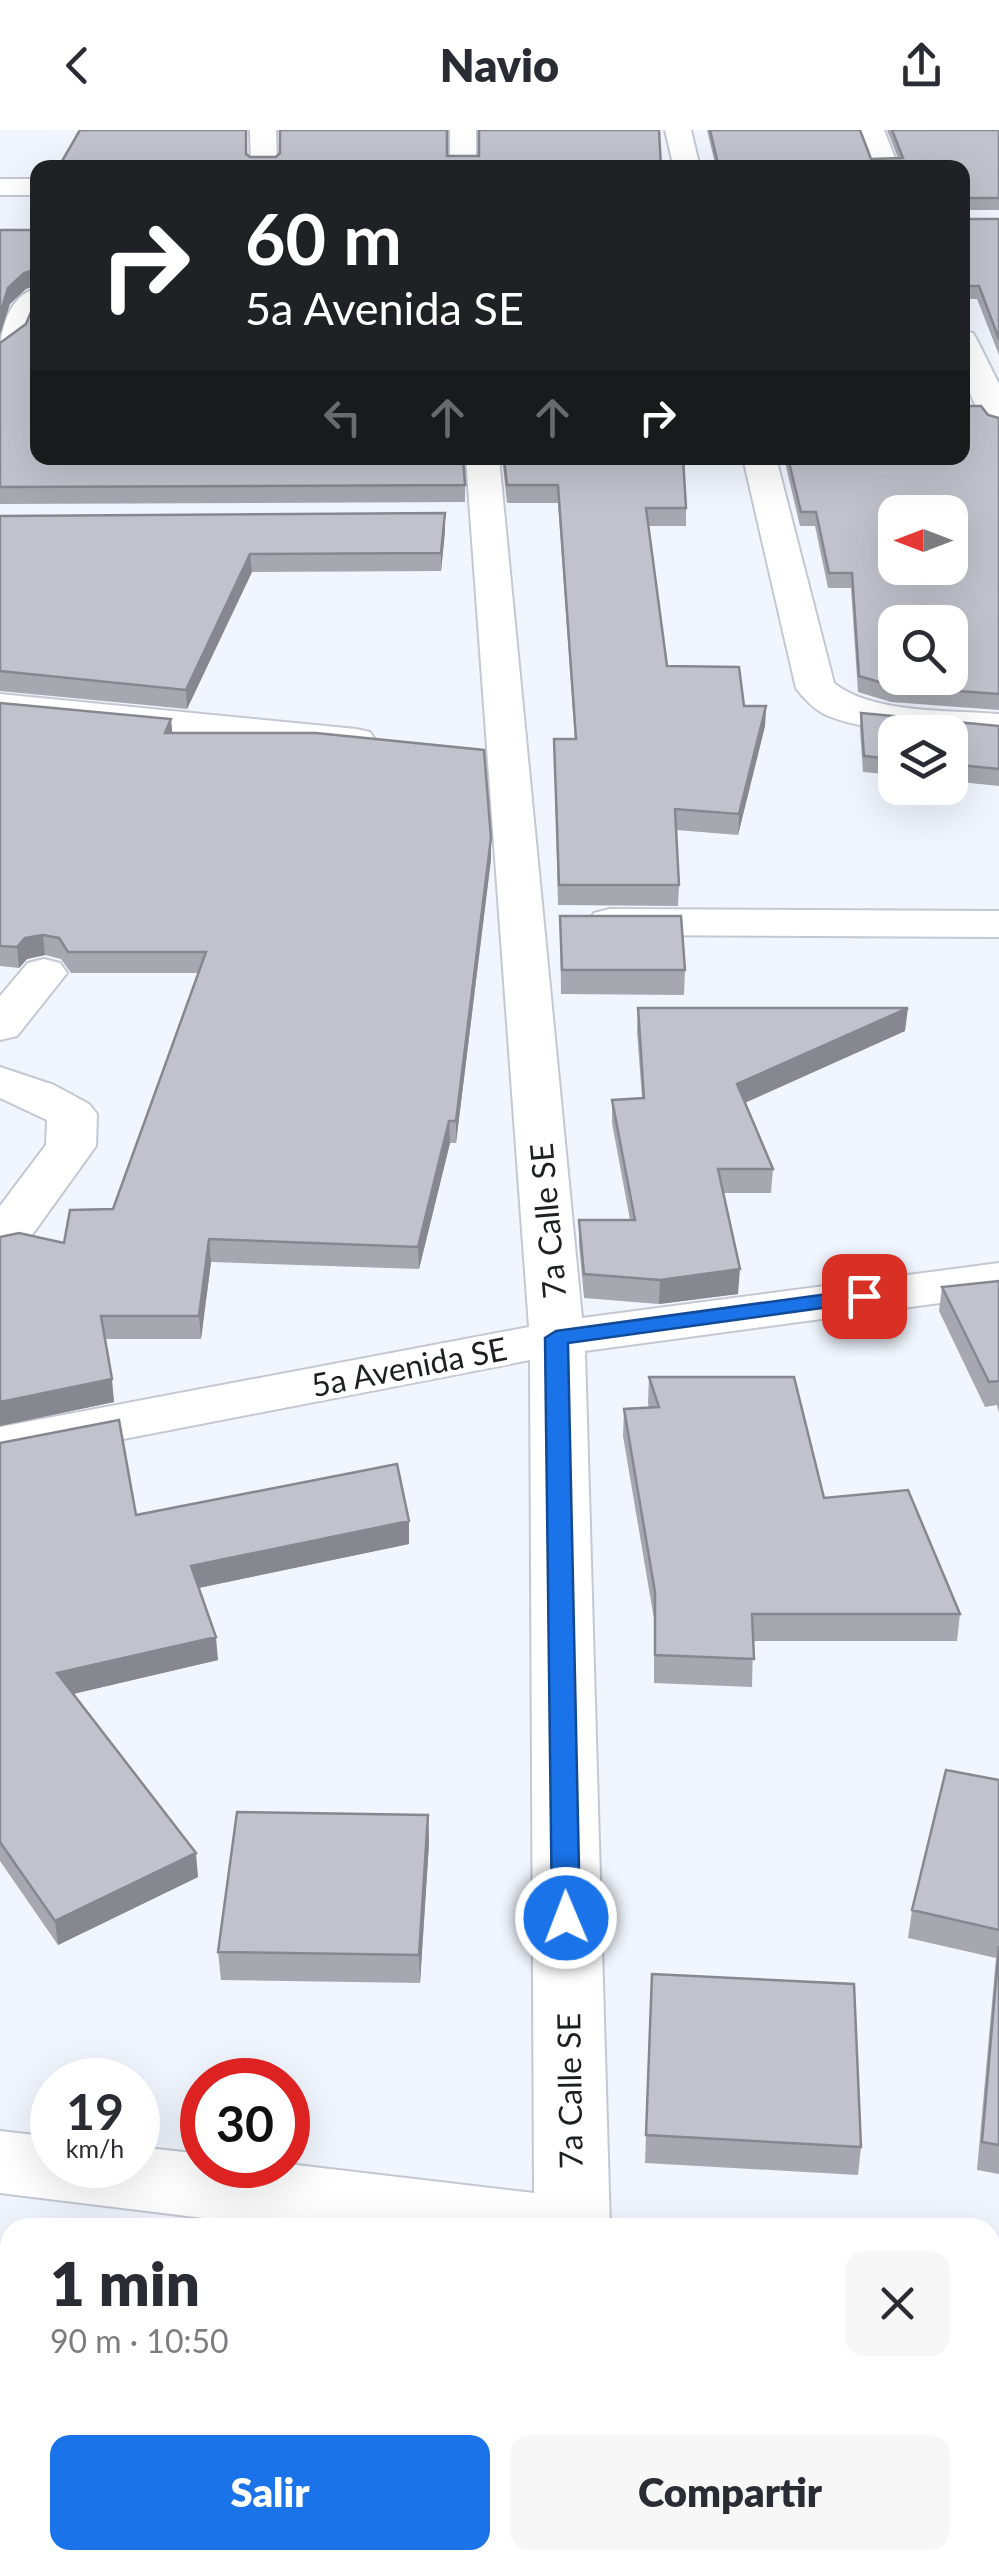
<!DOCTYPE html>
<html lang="es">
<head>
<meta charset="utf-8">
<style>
	body { margin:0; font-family:Lato,sans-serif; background:#f7f7f7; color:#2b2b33; height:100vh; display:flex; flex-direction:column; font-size:38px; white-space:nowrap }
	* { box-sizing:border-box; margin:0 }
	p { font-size:32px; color:#7c7c81 }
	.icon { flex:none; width:55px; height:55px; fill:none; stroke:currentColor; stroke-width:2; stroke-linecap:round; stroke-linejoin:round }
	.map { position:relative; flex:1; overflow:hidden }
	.details { position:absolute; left:0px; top:2088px; width:1000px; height:352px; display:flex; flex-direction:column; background:#fff; border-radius:30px 30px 0 0; box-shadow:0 10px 40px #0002 }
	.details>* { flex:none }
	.hud { position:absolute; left:30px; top:30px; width:940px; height:305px; border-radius:20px; box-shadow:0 10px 40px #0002; background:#202124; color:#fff; overflow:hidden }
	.needle { width:65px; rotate:270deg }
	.fabs { position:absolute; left:878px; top:365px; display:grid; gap:20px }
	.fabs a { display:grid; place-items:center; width:90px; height:90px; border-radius:20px; background:#fff; box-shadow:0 10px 40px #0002; font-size:50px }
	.speed { position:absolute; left:30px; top:1928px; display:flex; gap:20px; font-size:50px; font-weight:700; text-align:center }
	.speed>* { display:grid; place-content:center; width:130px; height:130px; border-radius:50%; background:#fff; box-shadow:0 10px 40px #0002; line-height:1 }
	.speed small { font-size:25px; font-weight:400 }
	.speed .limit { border:15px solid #d22; background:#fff; color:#111 }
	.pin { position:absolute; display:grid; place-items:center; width:85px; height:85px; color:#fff; margin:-42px; border-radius:20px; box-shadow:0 5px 15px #0006 }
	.me { position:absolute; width:110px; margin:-55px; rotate:359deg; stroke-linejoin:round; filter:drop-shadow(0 0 8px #0008) }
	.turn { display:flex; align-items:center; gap:35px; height:210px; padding:0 50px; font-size:45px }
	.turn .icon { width:130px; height:130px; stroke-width:2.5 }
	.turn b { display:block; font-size:70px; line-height:85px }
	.lanes { display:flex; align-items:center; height:95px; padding:0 50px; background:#0003; justify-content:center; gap:50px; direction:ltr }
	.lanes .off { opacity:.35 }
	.round { display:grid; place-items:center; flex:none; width:105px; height:105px; border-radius:20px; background:#f7f7f7 }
	.head { display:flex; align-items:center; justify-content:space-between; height:170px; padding:0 50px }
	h1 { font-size:60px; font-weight:800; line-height:75px }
	.cta { display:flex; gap:20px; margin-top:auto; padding:20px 50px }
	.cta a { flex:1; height:115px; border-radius:20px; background:#1a73e8; color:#fff; font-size:40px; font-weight:800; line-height:115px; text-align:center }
	.cta a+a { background:#f7f7f7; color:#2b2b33 }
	header { display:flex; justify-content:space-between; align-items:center; height:130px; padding:0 50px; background:#fff; font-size:45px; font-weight:800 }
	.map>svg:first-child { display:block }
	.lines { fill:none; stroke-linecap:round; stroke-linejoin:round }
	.minor-casing { stroke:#c3c8d2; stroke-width:4 }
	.minor { fill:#fff; fill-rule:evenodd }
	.wall { fill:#a6a7af }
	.shaded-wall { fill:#87888f }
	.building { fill:#c1c2cc; stroke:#87888f; stroke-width:2.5; fill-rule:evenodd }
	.route { fill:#1a73e8; stroke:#114b97; stroke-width:2.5 }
	.labels { text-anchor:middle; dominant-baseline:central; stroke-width:10; stroke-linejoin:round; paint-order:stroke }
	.street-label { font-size:32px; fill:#1d1f22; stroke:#fff }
</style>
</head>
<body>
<header><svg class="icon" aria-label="back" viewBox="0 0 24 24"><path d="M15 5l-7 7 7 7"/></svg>Navio<svg class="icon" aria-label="share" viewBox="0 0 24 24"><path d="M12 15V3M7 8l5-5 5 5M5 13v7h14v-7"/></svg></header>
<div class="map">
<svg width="999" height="2439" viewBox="0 0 999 2439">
	<rect width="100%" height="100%" fill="#f1f6fe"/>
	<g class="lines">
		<defs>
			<path id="minor" d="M 250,0 L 276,0 L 277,38 L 251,38 Z
				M 450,0 L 476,0 L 476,38 L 450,38 Z
				M 665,0 L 691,0 L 700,38 L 674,38 Z
				M 858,0 L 884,0 L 899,38 L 872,38 Z
				M 0,49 L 38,49 L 38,65 L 0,65 Z
				M 38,158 C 38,184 29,219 0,226 C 0,201 8,165 38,158 Z
				M 962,201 L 973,203 L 977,210 L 999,254 L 999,298 L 987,295 C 965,263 962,238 962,201 Z
				M 466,328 L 499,328 L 582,1188 L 999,1133 L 999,1165 L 585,1221 L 610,2098 L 285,2098 L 0,2063 L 0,2001 L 52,2007 L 52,2035 L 138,2035 L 138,2017 L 202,2024 L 202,2035 L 288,2034 L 534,2063 L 530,1230 L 0,1333 L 0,1297 L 529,1197 Z
				M 743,328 L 776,328 L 834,553 C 872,584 951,580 999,584 L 999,608 C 951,604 869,604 826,585 C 815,580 803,568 796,558 Z
				M 0,564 L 356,599 L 370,602 L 376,611 L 370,620 L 356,623 L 0,588 Z
				M 610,779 L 999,781 L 999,807 L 610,805 L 594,801 L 588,792 L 594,783 Z
				M 44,829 L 60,833 L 67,843 L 17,906 L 0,910 L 0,866 L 28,833 Z
				M 0,937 L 54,955 L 89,974 L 97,984 L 96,1016 L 19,1123 L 0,1128 L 0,1076 L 46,1015 L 47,990 L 0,968 Z
				M 990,2129 L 999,2131 L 999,2199 L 990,2197 Z
				M 522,2430 L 606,2430 L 606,2439 L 522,2439 Z"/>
		</defs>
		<use href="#minor" class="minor-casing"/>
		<use href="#minor" class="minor"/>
	</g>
	<path class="wall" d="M 707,0 L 860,0 L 871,29 L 898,28 L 887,0 L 999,0 L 999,80 L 962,80 L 962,38 L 716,38 Z
		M 962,89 L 999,89 L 999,225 L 977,169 L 962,169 Z
		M 0,213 L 465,355 L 465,372 L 0,374 Z
		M 988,285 L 999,288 L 999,580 L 891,572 L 858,562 L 851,458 L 828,458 L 815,396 L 800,396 L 784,328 L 962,328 Z
		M 502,328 L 683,328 L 686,378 L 686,396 L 649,396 L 667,536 L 744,576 L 766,576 L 765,596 L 738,705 L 676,700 L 679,755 L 678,776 L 558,775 L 554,609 L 575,609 L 558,373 L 507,373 Z
		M 0,386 L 445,401 L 441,441 L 252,442 L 187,579 L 0,561 Z
		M 0,573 L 172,603 L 491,708 L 491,729 L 456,1013 L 450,1013 L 419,1139 L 211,1132 L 201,1209 L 105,1209 L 114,1272 L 0,1296 L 0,1107 L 64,1113 L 113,1079 L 198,843 L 71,843 L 61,829 L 45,825 L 27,829 L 19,838 L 0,836 Z
		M 861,583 L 999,596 L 999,656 L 950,651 L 950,602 L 895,602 L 895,645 L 863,642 L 860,599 Z
		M 560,786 L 685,840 L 684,865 L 561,864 Z
		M 638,878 L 905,901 L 745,973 L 773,1039 L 771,1063 L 723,1063 L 738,1164 L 659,1174 L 584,1168 L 579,1114 L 579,1090 L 630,1090 L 612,993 L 612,970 L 642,968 L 637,901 Z
		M 999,1151 L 999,1283 L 997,1275 L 985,1277 L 939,1181 L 942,1157 Z
		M 649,1247 L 824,1368 L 960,1484 L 957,1511 L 753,1511 L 752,1557 L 654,1553 L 654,1489 L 623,1306 L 624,1279 L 649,1278 L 648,1273 Z
		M 0,1313 L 136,1385 L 409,1414 L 199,1458 L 218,1530 L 73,1564 L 198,1747 L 58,1815 L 0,1731 Z
		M 999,1650 L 999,2044 L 977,2040 L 996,1828 L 908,1808 L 912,1780 Z
		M 428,1685 L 429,1713 L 420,1853 L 221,1850 L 218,1822 Z
		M 652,1844 L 861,2017 L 858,2045 L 645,2033 Z
		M 0,2198 L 10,2200 L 10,2430 L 396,2430 L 394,2439 L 0,2439 Z"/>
	<path class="shaded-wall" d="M 38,139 L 38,155 L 26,159 L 10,174 L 0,205 L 0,184 L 8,158 L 24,143 Z
		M 445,383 L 445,401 L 441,441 L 441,423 Z
		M 250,424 L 252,442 L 187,579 L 186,560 Z
		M 766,576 L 765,596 L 738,705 L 739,684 Z
		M 171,589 L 173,609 L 165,603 Z
		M 491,708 L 491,729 L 456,1013 L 456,991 Z
		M 43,805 L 45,825 L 27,829 L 19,838 L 17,817 L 25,808 Z
		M 908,878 L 905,901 L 735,977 L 737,954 Z
		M 449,991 L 450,1013 L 419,1139 L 418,1117 Z
		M 209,1109 L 211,1132 L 201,1209 L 199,1186 Z
		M 740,1139 L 738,1164 L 659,1174 L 660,1150 Z
		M 112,1249 L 114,1272 L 0,1296 L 0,1272 Z
		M 409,1391 L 409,1414 L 193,1459 L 191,1436 Z
		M 216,1507 L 218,1530 L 60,1567 L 57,1543 Z
		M 428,1685 L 429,1713 L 420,1853 L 419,1825 Z
		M 196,1723 L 198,1747 L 58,1815 L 55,1791 Z
		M 387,2430 L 396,2430 L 394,2439 L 385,2439 Z"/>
	<path class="building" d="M 80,0 L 246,0 L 246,24 L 250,27 L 276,27 L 280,23 L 280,0 L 447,0 L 447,26 L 479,26 L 479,0 L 659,0 L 661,38 L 58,38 Z
		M 710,0 L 860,0 L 871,29 L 903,28 L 892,0 L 999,0 L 999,68 L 962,68 L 962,38 L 719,38 Z
		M 962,89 L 999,89 L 999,209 L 979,156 L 962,156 Z
		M 38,95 L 38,139 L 24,143 L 8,158 L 0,184 L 0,100 L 37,100 Z
		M 38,165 L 38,328 L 463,328 L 465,355 L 0,357 L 0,213 L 26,194 Z
		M 962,276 L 981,276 L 988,285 L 999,288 L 999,564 L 892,556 L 859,546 L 852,443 L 829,443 L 816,382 L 801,382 L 788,328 L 962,328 ZM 895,382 L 950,382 L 950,438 L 895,438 ZM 895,492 L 950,492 L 950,548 L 895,548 Z
		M 504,328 L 683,328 L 686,378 L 646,378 L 667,536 L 739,537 L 744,576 L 766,576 L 739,684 L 675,679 L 679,755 L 559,755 L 554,609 L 576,609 L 558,355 L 507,355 Z
		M 445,383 L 441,423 L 250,424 L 186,560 L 0,541 L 0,386 Z
		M 0,573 L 171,589 L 165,603 L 316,603 L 484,620 L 491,708 L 456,991 L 449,991 L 418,1117 L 209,1109 L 199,1186 L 101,1186 L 112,1249 L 0,1272 L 0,1107 L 19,1103 L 64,1113 L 70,1080 L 113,1079 L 206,822 L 68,822 L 59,808 L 43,805 L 25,808 L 17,817 L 0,816 Z
		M 861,583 L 999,596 L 999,639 L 950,634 L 950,602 L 895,602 L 895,629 L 864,626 Z
		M 560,786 L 681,786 L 685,840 L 562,840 Z
		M 638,878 L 908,878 L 737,954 L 773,1039 L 718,1039 L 740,1139 L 660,1150 L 584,1144 L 579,1090 L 635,1090 L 612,970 L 644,968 Z
		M 999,1151 L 999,1251 L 989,1252 L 942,1157 Z
		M 649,1247 L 794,1247 L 824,1368 L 908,1360 L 960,1484 L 752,1484 L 754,1529 L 655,1525 L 655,1462 L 624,1279 L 659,1277 Z
		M 119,1290 L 136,1385 L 397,1334 L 409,1391 L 191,1436 L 216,1507 L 57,1543 L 196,1723 L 55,1791 L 0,1712 L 0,1313 Z
		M 946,1640 L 999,1650 L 999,1800 L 912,1780 Z
		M 237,1682 L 428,1685 L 419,1825 L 218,1822 Z
		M 999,1816 L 999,2015 L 982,2012 Z
		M 652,1844 L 854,1854 L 861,2017 L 646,2005 Z
		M 0,2198 L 10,2200 L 10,2420 L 0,2418 Z
		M 71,2430 L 387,2430 L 385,2439 L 125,2439 Z"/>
	<path class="route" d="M 864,1159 L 875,1166 L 872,1171 L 568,1213 L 580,1788 L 576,1796 L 566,1799 L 556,1796 L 552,1788 L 545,1208 L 556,1201 Z"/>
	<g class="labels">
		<g class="street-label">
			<text transform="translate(547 1091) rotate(-95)">7a Calle SE</text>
			<text transform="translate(409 1236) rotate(-11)">5a Avenida SE</text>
			<text transform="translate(569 1961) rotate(-91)">7a Calle SE</text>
		</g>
	</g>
</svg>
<div class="fabs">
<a><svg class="needle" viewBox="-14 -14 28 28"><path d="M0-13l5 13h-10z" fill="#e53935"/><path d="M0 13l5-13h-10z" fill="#7c7c81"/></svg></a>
<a><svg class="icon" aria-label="search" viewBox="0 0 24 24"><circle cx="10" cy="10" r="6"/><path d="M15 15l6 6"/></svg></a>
<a><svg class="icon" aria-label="layers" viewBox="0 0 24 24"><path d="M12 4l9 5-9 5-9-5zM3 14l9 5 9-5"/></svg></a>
</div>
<div class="speed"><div>19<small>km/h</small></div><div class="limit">30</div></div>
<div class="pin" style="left:864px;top:1166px;background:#d93025"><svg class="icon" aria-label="arrive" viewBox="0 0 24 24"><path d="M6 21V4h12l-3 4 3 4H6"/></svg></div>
<svg class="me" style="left:566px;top:1788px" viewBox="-20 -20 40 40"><circle r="17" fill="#1a73e8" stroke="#fff" stroke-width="3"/><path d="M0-11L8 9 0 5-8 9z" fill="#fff"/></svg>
<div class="hud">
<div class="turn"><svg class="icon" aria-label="right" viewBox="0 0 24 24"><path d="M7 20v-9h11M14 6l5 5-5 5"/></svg><div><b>60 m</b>5a Avenida SE</div></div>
<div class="lanes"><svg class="icon off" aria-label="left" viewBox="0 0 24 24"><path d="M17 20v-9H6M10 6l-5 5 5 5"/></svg><svg class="icon off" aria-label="ahead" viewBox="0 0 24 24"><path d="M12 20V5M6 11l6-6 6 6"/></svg><svg class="icon off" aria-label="ahead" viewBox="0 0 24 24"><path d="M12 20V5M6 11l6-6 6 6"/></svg><svg class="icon" aria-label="right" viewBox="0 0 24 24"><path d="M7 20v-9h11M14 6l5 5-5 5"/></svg></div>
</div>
<section class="details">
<div class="head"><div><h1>1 min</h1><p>90 m · 10:50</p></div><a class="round"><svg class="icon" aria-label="close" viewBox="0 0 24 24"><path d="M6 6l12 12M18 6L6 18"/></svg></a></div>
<div class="cta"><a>Salir</a><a>Compartir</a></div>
</section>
</div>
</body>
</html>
